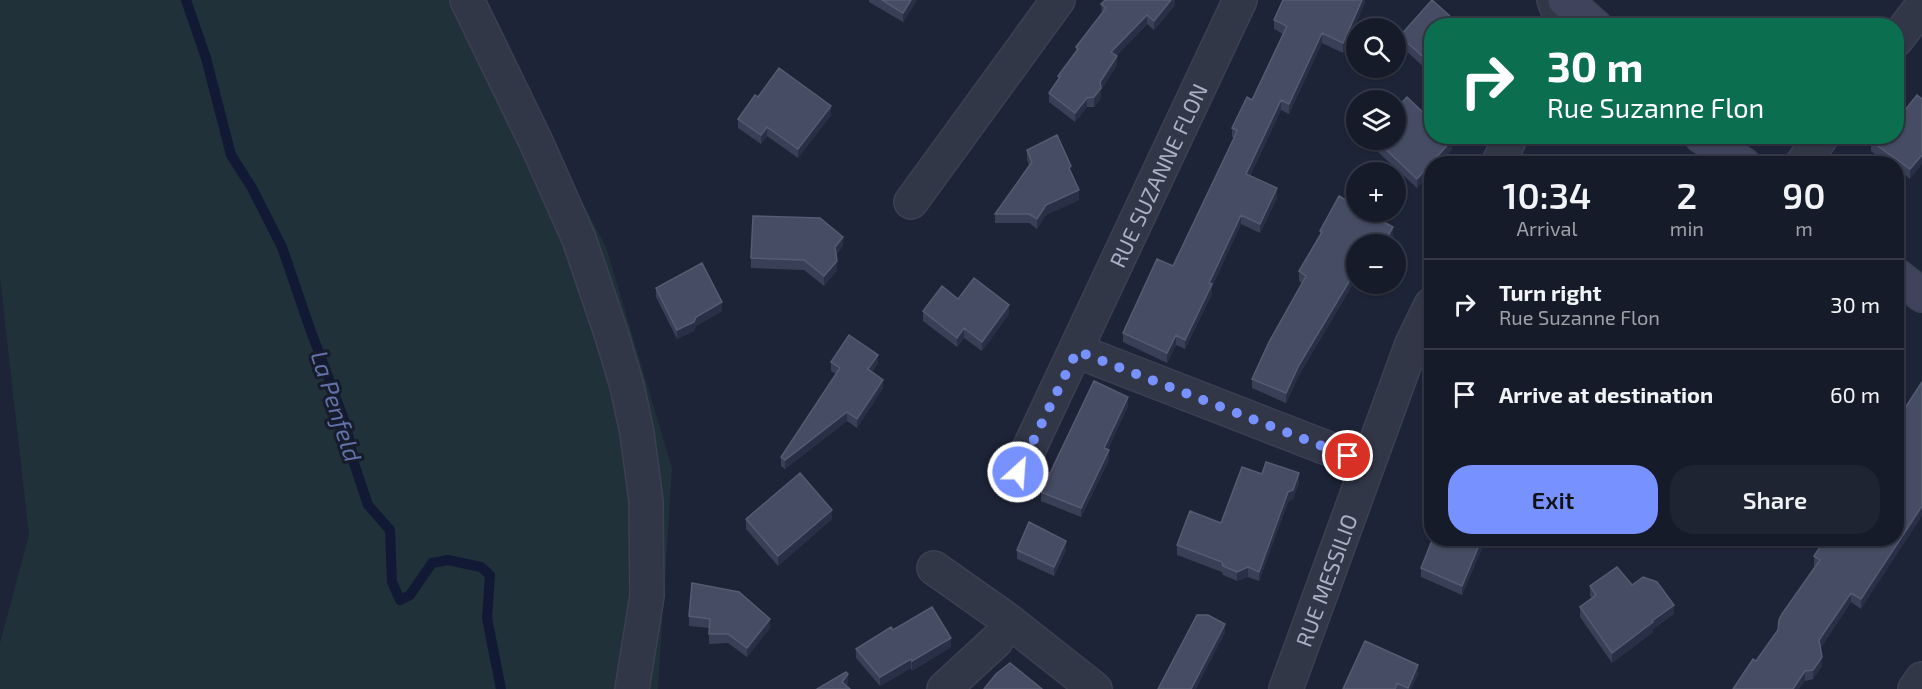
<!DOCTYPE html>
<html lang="en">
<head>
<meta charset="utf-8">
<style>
	body { margin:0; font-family:"Exo 2",sans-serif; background:#1f2432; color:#f1f3f6; height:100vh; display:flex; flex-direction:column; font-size:22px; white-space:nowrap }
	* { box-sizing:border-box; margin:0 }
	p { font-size:20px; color:#9ea1a8 }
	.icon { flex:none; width:33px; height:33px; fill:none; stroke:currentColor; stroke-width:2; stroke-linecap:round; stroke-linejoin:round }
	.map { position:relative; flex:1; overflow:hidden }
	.drawer { position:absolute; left:1424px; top:156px; width:480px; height:390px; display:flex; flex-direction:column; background:#161b2a; border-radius:24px; box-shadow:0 2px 4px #0004,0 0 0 2px #353947 }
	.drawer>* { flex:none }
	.top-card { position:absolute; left:1424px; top:18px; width:480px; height:126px; border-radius:24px; box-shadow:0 2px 4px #0004,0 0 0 2px #353947; background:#0b6e4f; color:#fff; overflow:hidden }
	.tools { position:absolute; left:1346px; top:18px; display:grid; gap:12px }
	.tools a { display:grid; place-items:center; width:60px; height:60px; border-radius:50%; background:#161b2a; box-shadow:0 2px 4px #0004,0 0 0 2px #353947; font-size:30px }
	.pin { position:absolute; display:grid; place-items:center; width:51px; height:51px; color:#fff; margin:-26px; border:3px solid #fff; border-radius:50%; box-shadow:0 2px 6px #0007 }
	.me { position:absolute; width:66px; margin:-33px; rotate:26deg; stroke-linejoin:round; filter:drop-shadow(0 0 4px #0008) }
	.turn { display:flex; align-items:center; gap:21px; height:126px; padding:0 24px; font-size:27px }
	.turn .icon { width:78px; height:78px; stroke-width:2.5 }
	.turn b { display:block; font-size:42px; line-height:51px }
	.eta { display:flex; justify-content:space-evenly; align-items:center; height:102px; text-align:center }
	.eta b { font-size:36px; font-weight:600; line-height:42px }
	.primary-button { display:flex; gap:12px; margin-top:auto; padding:12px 24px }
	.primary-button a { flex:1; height:69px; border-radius:24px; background:#7791ff; color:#111; font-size:24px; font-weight:600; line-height:69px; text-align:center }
	.primary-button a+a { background:#1f2432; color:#f1f3f6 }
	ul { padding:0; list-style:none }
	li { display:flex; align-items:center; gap:18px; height:90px; padding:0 24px; border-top:2px solid #353947 }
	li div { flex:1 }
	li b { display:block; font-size:22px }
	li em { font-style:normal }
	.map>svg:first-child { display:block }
	.green { fill:#203139 }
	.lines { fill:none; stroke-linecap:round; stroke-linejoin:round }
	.stream { stroke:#111935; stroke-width:10 }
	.minor-casing { stroke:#3b4052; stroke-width:36 }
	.secondary-casing { stroke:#3b4052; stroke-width:36 }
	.minor { stroke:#323748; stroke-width:33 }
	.secondary { stroke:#3f445c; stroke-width:33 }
	.wall { fill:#393f57 }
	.shaded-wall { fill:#292f46 }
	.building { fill:#454c63; stroke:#555b72; stroke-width:1.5 }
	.route { stroke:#7791ff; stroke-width:10; stroke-dasharray:0 18 }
	.labels { text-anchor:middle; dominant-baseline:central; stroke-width:6; stroke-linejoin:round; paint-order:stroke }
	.street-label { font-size:22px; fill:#abb0c5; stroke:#171c2d }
	.water-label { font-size:24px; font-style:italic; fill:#6172a8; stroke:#171c2d }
</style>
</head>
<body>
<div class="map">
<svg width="1922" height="689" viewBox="0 0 1922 689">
	<rect width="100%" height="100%" fill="#1e2438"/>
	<path class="green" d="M 0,0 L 482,0 L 514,72 L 606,247 L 672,468 L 658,689 L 0,689 L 0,643 L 29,535 L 0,277 Z"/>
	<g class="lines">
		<path class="stream" d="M 186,0 L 206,58 L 231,155 L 252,188 L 282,247 L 309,326 L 346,425 L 354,463 L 368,505 L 390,530 L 392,582 L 400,600 L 410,595 L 432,563 L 448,560 L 481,567 L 490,575 L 487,618 L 501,689"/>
		<defs>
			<g id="minor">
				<path d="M 467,0 L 536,142 L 579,239 L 611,333 L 627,386 L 637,433 L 646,501 L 647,596 L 632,689"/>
				<path d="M 1554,0 L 1564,26"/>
				<path d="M 1896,40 L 1922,6"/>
				<path d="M 1498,164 L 1511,136"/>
				<path d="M 1802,164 L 1822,136"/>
				<path d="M 911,202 L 1058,0"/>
				<path d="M 1077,351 L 1368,464"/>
				<path id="s1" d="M 1018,472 L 1240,0"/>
				<path d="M 934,568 L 1009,621 L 1095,689"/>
				<path d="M 944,689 L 996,641"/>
				<path id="s2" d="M 1286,689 L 1412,344 L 1431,305"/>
				<path d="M 1915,689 L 1922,679"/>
			</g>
			<path id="secondary" d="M 1565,0 L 1595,26
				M 1701,136 L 1743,164
				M 1896,275 L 1922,295"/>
		</defs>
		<use href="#minor" class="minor-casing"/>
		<use href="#secondary" class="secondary-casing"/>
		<use href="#minor" class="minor"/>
		<use href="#secondary" class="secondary"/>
	</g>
	<path class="wall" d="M 869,0 L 917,0 L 903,22 L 869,2 Z
		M 1175,0 L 1175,5 L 1154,30 L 1147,24 L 1116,56 L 1117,65 L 1101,90 L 1101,98 L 1094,107 L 1087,107 L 1075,122 L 1049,102 L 1049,93 L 1058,81 L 1058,76 L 1076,53 L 1076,47 L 1102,13 L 1101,4 Z
		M 1365,0 L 1365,2 L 1343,53 L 1322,43 L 1289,114 L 1281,110 L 1250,176 L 1277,198 L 1260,233 L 1241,224 L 1212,287 L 1212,294 L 1185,349 L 1176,345 L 1167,363 L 1123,342 L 1123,333 L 1173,266 L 1234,138 L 1232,137 L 1232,128 L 1252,100 L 1283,34 L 1274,29 L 1274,20 Z
		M 1432,0 L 1430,73 L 1400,45 L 1400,36 Z
		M 1917,95 L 1910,179 L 1896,168 L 1896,164 L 1889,164 L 1871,151 L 1871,141 L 1905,110 Z
		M 758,97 L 831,115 L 798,158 L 767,136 L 761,144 L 738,128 L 738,119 Z
		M 1395,110 L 1452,150 L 1431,164 L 1431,173 L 1417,188 L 1378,152 L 1378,142 L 1395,140 Z
		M 1027,150 L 1071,173 L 1079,200 L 1046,215 L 1037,229 L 1029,223 L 995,223 L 995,214 L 1029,165 L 1027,160 Z
		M 1320,231 L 1393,236 L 1356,244 L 1356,279 L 1299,375 L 1286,403 L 1252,388 L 1252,379 L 1302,283 L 1299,281 L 1299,271 L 1320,236 Z
		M 843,246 L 836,255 L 837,270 L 824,286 L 804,270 L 751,268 L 751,258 Z
		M 656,288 L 722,311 L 696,326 L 694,331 L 677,339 L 656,297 Z
		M 958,299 L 1009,314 L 982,351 L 964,338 L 957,347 L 923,321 L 923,311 Z
		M 831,362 L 878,363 L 872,372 L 883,388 L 857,428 L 847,421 L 785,469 L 781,466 L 781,457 L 836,374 L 831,371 Z
		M 1128,406 L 1108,449 L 1109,460 L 1081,517 L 1041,501 L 1041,492 Z
		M 1262,474 L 1299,483 L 1293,499 L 1288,502 L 1259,581 L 1248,577 L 1237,581 L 1223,575 L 1222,572 L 1177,555 L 1177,545 L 1221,523 Z
		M 746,519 L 832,519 L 778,566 L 746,529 Z
		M 1486,538 L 1462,595 L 1421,577 L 1421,568 Z
		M 1896,538 L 1861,609 L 1851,602 L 1821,647 L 1822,666 L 1813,679 L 1805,681 L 1756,661 L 1778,630 L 1816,567 L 1814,566 L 1814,556 Z
		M 1017,550 L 1066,550 L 1054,576 L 1017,559 Z
		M 1632,585 L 1674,614 L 1653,629 L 1653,632 L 1612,663 L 1580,617 L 1580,607 L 1592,598 L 1590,596 L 1590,586 Z
		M 689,616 L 770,628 L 747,657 L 728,643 L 709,644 L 709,628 L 689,626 Z
		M 893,630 L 951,647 L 912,671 L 911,668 L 880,686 L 856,658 L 856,649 Z
		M 1418,674 L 1411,689 L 1343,689 Z"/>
	<path class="shaded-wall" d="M 911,0 L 917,0 L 903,22 L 903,13 Z
		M 1171,0 L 1175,0 L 1175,5 L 1154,30 L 1154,21 Z
		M 1362,0 L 1365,0 L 1365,2 L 1343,53 L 1343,43 Z
		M 1147,15 L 1147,24 L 1111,61 L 1111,52 Z
		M 1322,33 L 1322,43 L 1289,114 L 1289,104 Z
		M 1117,56 L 1117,65 L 1101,90 L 1101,98 L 1094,107 L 1094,97 L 1100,82 Z
		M 1087,98 L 1087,107 L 1075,122 L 1075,113 Z
		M 1281,100 L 1281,110 L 1246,184 L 1246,174 Z
		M 831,106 L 831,115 L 798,158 L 798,149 Z
		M 767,127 L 767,136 L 761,144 L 761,135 Z
		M 1452,140 L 1452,150 L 1439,164 L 1431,164 L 1431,173 L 1417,188 L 1417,179 Z
		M 1922,155 L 1922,164 L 1910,179 L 1910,169 Z
		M 1277,188 L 1277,198 L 1260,233 L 1260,224 Z
		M 1079,190 L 1079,200 L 1046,215 L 1037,229 L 1037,219 L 1046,205 Z
		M 1241,215 L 1241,224 L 1212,287 L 1212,294 L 1185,349 L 1185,340 L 1209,283 Z
		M 1393,227 L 1393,236 L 1388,244 L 1383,244 Z
		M 843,237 L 843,246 L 835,256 L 835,247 Z
		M 837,261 L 837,270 L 824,286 L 824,276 Z
		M 1356,270 L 1356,279 L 1299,375 L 1286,403 L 1286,393 L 1299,365 Z
		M 722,302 L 722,311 L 696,326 L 694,331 L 677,339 L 677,330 L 696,317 Z
		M 1009,305 L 1009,314 L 982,351 L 982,342 Z
		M 964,328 L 964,338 L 957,347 L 957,338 Z
		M 1176,335 L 1176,345 L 1167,363 L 1167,353 Z
		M 878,355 L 878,363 L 868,377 L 868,369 Z
		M 883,380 L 883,388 L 857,428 L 857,419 Z
		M 1128,397 L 1128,406 L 1104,457 L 1104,448 Z
		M 847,412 L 847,421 L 785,469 L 785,460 Z
		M 1109,450 L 1109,460 L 1081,517 L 1081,508 Z
		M 1299,473 L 1299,483 L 1293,499 L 1288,502 L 1259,581 L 1259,572 L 1288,492 Z
		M 1922,506 L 1922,516 L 1861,609 L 1861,599 Z
		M 832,510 L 832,519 L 778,566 L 778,556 Z
		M 1482,538 L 1486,538 L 1486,540 L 1462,595 L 1462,586 Z
		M 1066,541 L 1066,550 L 1054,576 L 1054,567 Z
		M 1248,567 L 1248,577 L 1237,581 L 1237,572 Z
		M 1851,593 L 1851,602 L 1819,649 L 1819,640 Z
		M 1674,605 L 1674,614 L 1653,629 L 1653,632 L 1612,663 L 1612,653 L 1652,621 Z
		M 770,619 L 770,628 L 747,657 L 747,648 Z
		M 1225,624 L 1225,633 L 1196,689 L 1191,689 Z
		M 951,638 L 951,647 L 912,671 L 912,661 Z
		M 1822,657 L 1822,666 L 1813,679 L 1813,670 Z
		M 911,659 L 911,668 L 880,686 L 880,677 Z
		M 1418,665 L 1418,674 L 1411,689 L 1408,689 Z
		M 1805,671 L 1805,681 L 1799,689 L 1793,689 Z
		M 848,674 L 848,684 L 844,689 L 842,682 Z"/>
	<path class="building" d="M 882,0 L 911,0 L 903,13 Z
		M 1105,0 L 1171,0 L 1154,21 L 1147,15 L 1111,52 L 1117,56 L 1100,82 L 1101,88 L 1094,97 L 1087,98 L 1075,113 L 1049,93 L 1060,77 L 1058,76 L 1078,49 L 1076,47 L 1106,8 L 1101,4 Z
		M 1283,0 L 1362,0 L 1343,43 L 1322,33 L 1289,104 L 1281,100 L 1246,174 L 1277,188 L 1260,224 L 1241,215 L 1209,283 L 1212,284 L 1185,340 L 1176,335 L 1167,353 L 1123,333 L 1157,259 L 1173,266 L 1234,138 L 1237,130 L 1232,128 L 1247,97 L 1252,100 L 1287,26 L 1274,20 Z
		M 1432,0 L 1461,26 L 1431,26 L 1430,63 L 1400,36 Z
		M 779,68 L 831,106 L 798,149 L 767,127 L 761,135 L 738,119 L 755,95 L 758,97 Z
		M 1917,95 L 1922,99 L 1922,155 L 1910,169 L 1871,141 L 1875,136 L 1896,136 L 1896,114 L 1901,107 L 1905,110 Z
		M 1407,97 L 1431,120 L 1431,136 L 1449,136 L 1452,140 L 1417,179 L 1378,142 L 1380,140 L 1395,140 L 1396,122 L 1395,110 Z
		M 1057,135 L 1071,166 L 1069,168 L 1079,190 L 1046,205 L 1037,219 L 1029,214 L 995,214 L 1032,162 L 1027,150 Z
		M 1339,196 L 1356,206 L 1356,212 L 1366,212 L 1393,227 L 1383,244 L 1356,244 L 1356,270 L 1299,365 L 1286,393 L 1252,379 L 1269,342 L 1306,276 L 1299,271 L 1322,232 L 1320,231 Z
		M 753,216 L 820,218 L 843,237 L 835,247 L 837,261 L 824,276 L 804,260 L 751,258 Z
		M 702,263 L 722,302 L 696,317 L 694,322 L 677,330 L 656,288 Z
		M 974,278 L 1009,305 L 982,342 L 964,328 L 957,338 L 923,311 L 942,286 L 958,299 Z
		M 849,335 L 878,355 L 868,369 L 883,380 L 857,419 L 847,412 L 785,460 L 781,457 L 840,368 L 831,362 Z
		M 1094,381 L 1128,397 L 1104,448 L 1109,450 L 1081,508 L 1041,492 Z
		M 1922,382 L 1922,506 L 1861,599 L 1851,593 L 1819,640 L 1822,657 L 1813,670 L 1805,671 L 1793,689 L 1733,689 L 1753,659 L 1756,661 L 1778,630 L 1779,620 L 1782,614 L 1820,560 L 1814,556 L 1826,538 L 1896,538 L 1896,422 Z
		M 1266,462 L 1299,473 L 1293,490 L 1288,492 L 1259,572 L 1248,567 L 1237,572 L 1223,566 L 1222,562 L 1177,545 L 1190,511 L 1221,523 L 1242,467 L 1262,474 Z
		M 800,473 L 832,510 L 778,556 L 746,519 Z
		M 1029,522 L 1066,541 L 1054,567 L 1017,550 Z
		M 1433,538 L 1482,538 L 1462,586 L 1421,568 Z
		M 1617,567 L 1632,585 L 1643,577 L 1657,582 L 1674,605 L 1652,621 L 1653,622 L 1612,653 L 1580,607 L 1596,595 L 1590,586 Z
		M 692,583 L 739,592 L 770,619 L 747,648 L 728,634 L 709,634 L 710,619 L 689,616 Z
		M 932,607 L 951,638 L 912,661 L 911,659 L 880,677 L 856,649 L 891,627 L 893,630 Z
		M 1197,615 L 1208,615 L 1225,624 L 1191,689 L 1158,689 Z
		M 1365,641 L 1418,665 L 1408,688 L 1397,683 L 1395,689 L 1343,689 Z
		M 1010,663 L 1042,689 L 984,689 L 996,674 Z
		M 846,672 L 848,674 L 842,682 L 850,689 L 817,689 Z"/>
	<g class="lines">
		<path class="route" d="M 1018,472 L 1077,351 L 1348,456"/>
	</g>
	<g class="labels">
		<g class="street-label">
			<text stroke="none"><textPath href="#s1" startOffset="328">RUE SUZANNE FLON</textPath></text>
			<text stroke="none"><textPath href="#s2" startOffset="116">RUE MESSILIO</textPath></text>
		</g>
		<g class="water-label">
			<text transform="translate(337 406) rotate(72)">La Penfeld</text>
		</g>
	</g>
</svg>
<div class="tools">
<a><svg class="icon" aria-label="search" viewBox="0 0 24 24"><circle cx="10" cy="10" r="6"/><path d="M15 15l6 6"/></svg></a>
<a><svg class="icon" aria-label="layers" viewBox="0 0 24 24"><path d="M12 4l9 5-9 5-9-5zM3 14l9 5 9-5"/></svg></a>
<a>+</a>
<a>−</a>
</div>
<div class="pin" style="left:1348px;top:456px;background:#d93025"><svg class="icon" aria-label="arrive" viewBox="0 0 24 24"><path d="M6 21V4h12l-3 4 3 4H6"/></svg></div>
<svg class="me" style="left:1018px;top:472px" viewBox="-20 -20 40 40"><circle r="17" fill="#7791ff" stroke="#fff" stroke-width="3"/><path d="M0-11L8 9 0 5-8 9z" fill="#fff"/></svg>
<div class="top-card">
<div class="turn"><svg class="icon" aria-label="right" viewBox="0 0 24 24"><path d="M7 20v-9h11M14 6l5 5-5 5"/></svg><div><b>30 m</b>Rue Suzanne Flon</div></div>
</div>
<section class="drawer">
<div class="eta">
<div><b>10:34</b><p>Arrival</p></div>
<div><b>2</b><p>min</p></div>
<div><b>90</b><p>m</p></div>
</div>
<ul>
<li><svg class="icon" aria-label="right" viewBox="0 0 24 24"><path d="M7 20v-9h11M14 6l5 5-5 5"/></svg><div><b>Turn right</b><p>Rue Suzanne Flon</p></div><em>30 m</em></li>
<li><svg class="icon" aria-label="arrive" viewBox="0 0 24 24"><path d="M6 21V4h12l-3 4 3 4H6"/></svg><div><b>Arrive at destination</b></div><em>60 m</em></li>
</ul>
<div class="primary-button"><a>Exit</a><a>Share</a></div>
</section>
</div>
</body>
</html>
